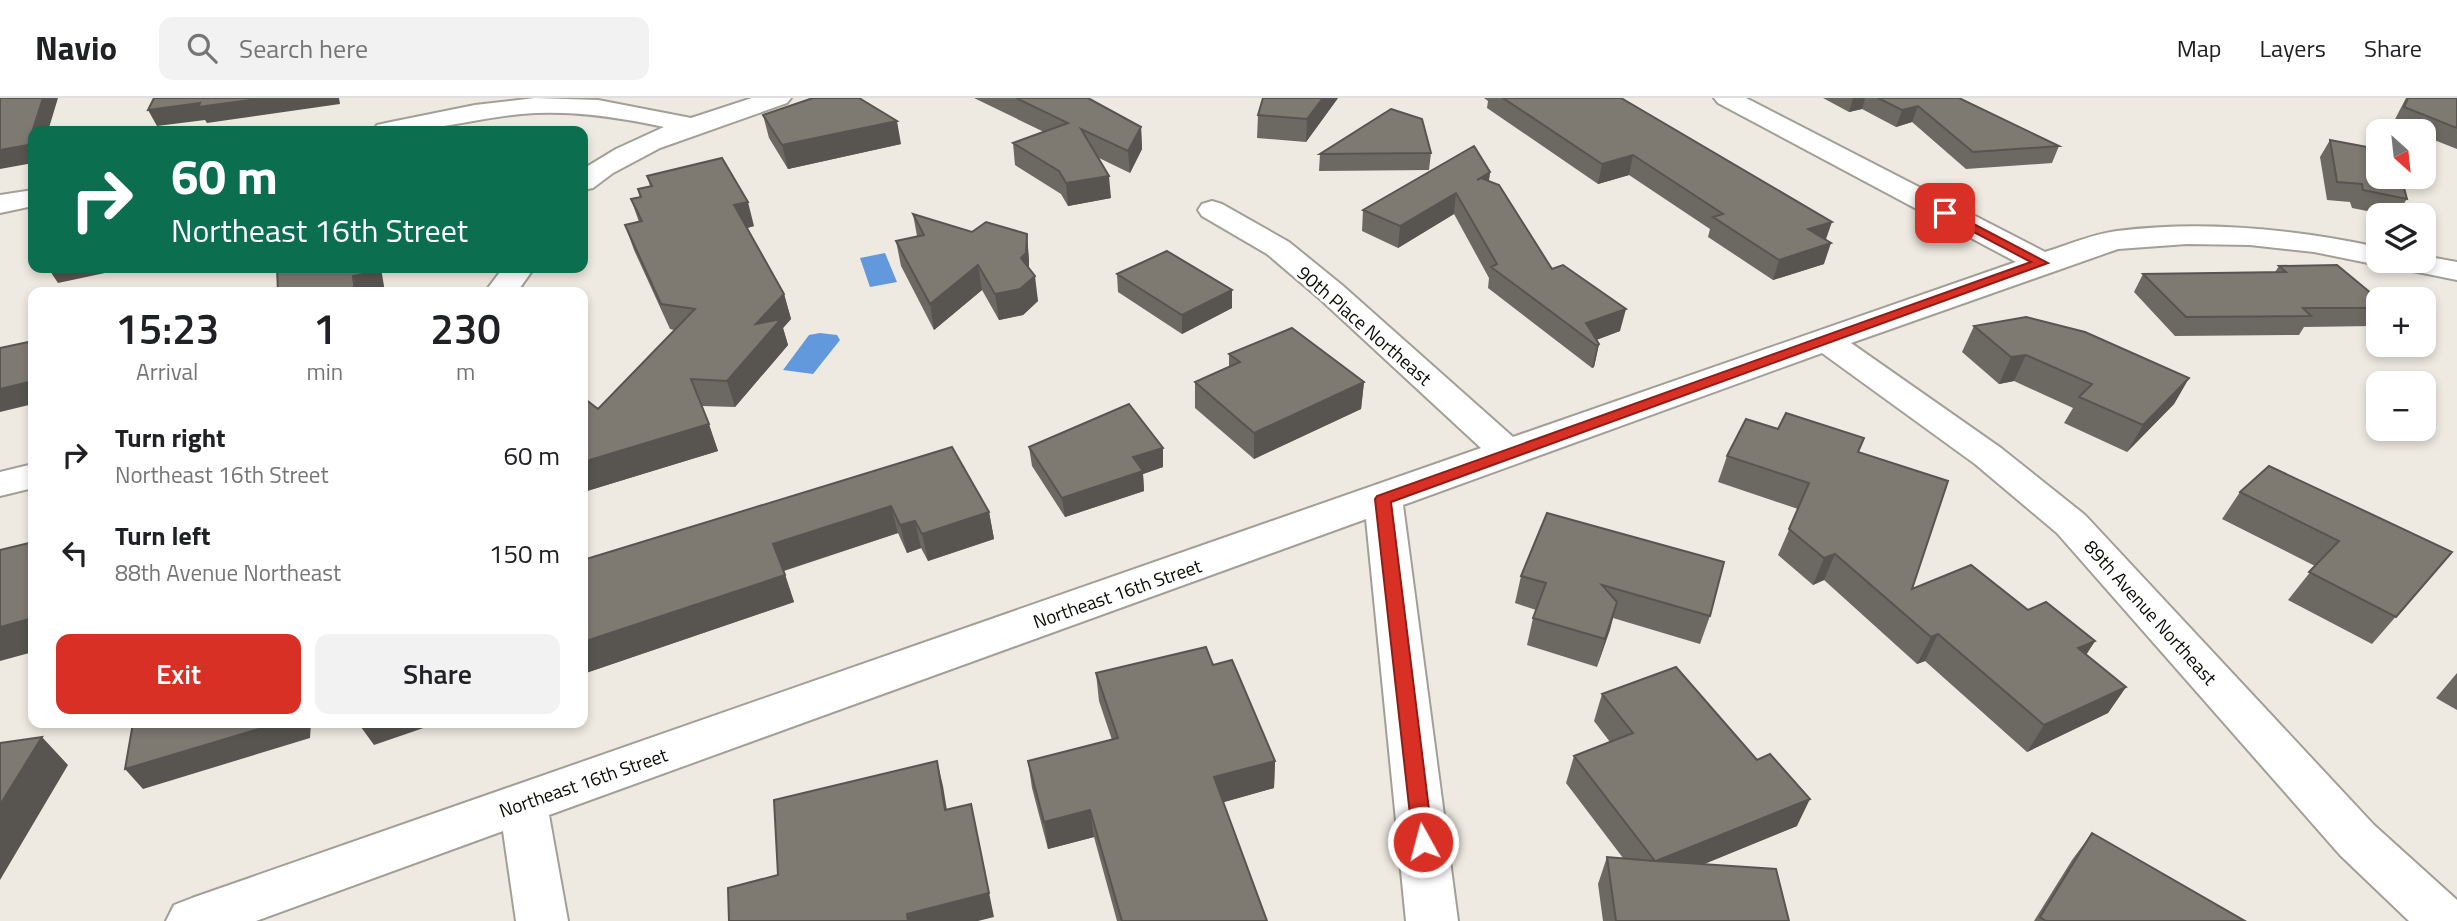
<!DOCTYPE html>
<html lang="en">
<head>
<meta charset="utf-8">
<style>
	body { margin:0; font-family:"Titillium Web",sans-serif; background:#f2f2f2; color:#202124; height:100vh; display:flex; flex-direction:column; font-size:26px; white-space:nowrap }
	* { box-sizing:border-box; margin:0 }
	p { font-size:23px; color:#757577 }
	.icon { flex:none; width:38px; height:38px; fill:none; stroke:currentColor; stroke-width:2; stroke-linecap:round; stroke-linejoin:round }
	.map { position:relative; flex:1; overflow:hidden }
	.sheet { position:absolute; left:28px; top:189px; width:560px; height:441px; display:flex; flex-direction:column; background:#fff; border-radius:14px; box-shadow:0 4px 10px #0003 }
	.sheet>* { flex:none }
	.top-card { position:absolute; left:28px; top:28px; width:560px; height:147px; border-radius:14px; box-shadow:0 4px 10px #0003; background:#0b6e4f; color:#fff; overflow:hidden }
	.needle { width:46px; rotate:153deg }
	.fabs { position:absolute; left:2366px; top:21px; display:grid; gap:14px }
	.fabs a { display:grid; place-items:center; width:70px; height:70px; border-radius:14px; background:#fff; box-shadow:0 4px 10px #0003; font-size:35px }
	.pin { position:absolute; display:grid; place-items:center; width:60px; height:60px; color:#fff; margin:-30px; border-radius:14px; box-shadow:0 4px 10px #0006 }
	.me { position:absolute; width:77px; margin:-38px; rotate:353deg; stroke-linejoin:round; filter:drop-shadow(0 0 5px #0008) }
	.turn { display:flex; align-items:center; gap:24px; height:147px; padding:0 28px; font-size:32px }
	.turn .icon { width:91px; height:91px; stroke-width:2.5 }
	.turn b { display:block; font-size:49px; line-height:60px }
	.eta { display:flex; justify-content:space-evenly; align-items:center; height:119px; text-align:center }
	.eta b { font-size:42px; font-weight:600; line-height:49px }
	.action { display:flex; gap:14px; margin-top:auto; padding:14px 28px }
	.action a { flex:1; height:80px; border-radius:14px; background:#d93025; color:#fff; font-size:28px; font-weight:600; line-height:80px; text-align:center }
	.action a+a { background:#f2f2f2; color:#202124 }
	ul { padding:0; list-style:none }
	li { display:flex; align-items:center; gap:21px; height:98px; padding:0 28px }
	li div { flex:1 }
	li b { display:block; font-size:26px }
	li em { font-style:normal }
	header { display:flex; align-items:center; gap:42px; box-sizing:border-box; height:98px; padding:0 35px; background:#fff; border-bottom:2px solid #e0e0e0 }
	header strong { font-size:33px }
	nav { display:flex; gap:38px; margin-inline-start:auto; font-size:24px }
	.search { width:490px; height:63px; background:#f2f2f2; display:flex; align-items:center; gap:18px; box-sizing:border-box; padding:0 24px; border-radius:14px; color:#757577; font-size:26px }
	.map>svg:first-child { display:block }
	.water { fill:#6298dc }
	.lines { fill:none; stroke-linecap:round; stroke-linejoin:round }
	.street-casing { stroke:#a39f97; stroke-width:4 }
	.street { fill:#fff; fill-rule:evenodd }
	.wall { fill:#6c6962 }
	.shaded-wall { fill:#585550 }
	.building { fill:#7e7a72; stroke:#585550; stroke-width:2 }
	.route { fill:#d93025; stroke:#8d1f18; stroke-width:2 }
	.labels { text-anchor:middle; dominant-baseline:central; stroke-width:6; stroke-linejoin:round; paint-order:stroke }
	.street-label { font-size:19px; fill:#0d0c09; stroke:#fff }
</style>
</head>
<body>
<header>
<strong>Navio</strong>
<div class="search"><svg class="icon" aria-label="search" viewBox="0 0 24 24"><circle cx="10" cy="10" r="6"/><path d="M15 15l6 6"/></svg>Search here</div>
<nav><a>Map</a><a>Layers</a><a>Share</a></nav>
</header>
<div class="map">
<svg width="2457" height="823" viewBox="0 0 2457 823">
	<rect width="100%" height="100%" fill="#eeeae1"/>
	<path class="water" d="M 885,155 L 897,184 L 870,189 L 860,160 Z
		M 820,235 L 837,237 L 840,242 L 813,276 L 783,272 L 809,237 Z"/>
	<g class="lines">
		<defs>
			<path id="street" d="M 535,0 L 598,2 L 691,20 L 752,0 L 791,0 L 787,5 L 660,50 L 613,75 L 593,90 L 583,92 L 583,71 L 616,51 L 664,29 C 617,19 570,12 521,16 C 469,21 426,36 373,33 L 377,27 L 386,25 L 475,7 Z
				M 1714,0 L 1746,0 L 2045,154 C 2068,147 2093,136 2117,133 C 2205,122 2292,131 2378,149 L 2378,163 L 2424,163 L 2424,158 L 2457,164 L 2457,182 L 2393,169 L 2389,164 L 2378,167 L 2314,154 L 2250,147 L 2187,146 L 2118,151 L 1851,245 L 2001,350 L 2085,417 L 2374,727 L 2457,802 L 2457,823 L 2409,823 L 2340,757 L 2057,435 L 1975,366 L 1822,255 L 1403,407 L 1458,823 L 1406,823 L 1366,421 L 549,717 L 568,823 L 516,823 L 503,733 L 256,823 L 166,823 L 174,807 L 192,800 L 1481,350 L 1320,201 L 1267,156 L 1202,118 L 1198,112 L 1202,106 L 1212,103 L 1222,106 L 1289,144 L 1342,187 L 1513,339 L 2016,164 L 1718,5 Z
				M 33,92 L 33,108 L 0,115 L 0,97 Z
				M 503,170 L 534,170 L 517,194 L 485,194 Z
				M 33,366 L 33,390 L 0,398 L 0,374 Z"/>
		</defs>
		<use href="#street" class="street-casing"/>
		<use href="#street" class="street"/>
	</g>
	<path class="wall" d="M 974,0 L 1088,0 L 1141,29 L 1142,51 L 1130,75 L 1099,60 L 1111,100 L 1068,108 L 1061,96 L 1015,67 L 1013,45 L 1044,34 Z
		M 1338,0 L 1306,44 L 1257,40 L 1258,17 Z
		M 1484,0 L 1621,0 L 1825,142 L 1824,166 L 1773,182 L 1708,139 L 1710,131 L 1629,77 L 1598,86 L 1487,10 L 1488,3 Z
		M 1823,0 L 1959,0 L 2059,48 L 2052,65 L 1966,71 L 1912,24 L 1896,29 L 1862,11 L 1849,14 Z
		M 2406,0 L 2457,0 L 2457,51 L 2424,38 L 2424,33 L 2413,33 L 2393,25 Z
		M 763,17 L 901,46 L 788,71 L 769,40 Z
		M 2330,42 L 2407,101 L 2396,117 L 2387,117 L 2352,110 L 2350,104 L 2327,102 L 2320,59 Z
		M 1431,55 L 1429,72 L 1319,73 L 1320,56 Z
		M 1490,74 L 1489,82 L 1552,171 L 1620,233 L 1596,242 L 1599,246 L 1594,269 L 1592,270 L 1488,190 L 1489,180 L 1454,116 L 1398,150 L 1362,133 L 1363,112 Z
		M 647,78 L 754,128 L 747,130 L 784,196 L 791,221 L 783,230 L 788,247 L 735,309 L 702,308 L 718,353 L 587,393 L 588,398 L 583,400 L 598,311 L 674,232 L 670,231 L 634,152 L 625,127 L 639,124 L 631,101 L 640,99 L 638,91 L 650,88 Z
		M 913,116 L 972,134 L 1027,136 L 1029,171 L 1038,203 L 1023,217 L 999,222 L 982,192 L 934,232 L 901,168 L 896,143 L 917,138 Z
		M 2279,168 L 2378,201 L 2378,223 L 2375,228 L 2304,229 L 2299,237 L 2175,238 L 2134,194 L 2143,176 L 2275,174 Z
		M 1117,176 L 1232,192 L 1232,210 L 1182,236 L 1118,194 Z
		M 1974,228 L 2189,280 L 2174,306 L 2127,354 L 2064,325 L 2073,310 L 2014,283 L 1999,286 L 1962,254 Z
		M 1229,256 L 1364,284 L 1361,311 L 1254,361 L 1195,310 L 1195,284 L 1229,269 Z
		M 1778,331 L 1858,354 L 1912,491 L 2028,512 L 2095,543 L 2086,557 L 2126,589 L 2108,615 L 2027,654 L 1925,563 L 1917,566 L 1824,482 L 1813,487 L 1778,457 L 1798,411 L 1718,384 L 1727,358 Z
		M 952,349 L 989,414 L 994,441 L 928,463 L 921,450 L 907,455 L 898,435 L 784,473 L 794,504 L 583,576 Z
		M 1029,349 L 1163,350 L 1163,369 L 1143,376 L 1144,393 L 1065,419 L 1032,368 Z
		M 2240,394 L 2452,454 L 2372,546 L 2288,502 L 2315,468 L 2222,421 Z
		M 1547,415 L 1710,518 L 1700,546 L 1613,520 L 1597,569 L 1527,547 L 1533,520 L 1536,512 L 1515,505 L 1521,478 Z
		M 1213,567 L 1275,663 L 1274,690 L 1223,704 L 1267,823 L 1117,823 L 1094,739 L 1048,751 L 1032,690 L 1028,663 L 1112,642 L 1099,603 L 1096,575 Z
		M 2457,575 L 2457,612 L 2436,600 Z
		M 1602,596 L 1797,728 L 1703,766 L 1789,823 L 1603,823 L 1598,786 L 1607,759 L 1623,760 L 1566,685 L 1574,658 L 1610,644 L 1594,623 Z
		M 2092,735 L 2245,823 L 2034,823 L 2072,762 Z"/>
	<path class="shaded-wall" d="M 43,0 L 58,0 L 48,33 L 33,33 L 33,65 L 0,71 L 0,52 Z
		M 265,0 L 339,0 L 340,6 L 207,25 L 205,22 L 157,28 L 148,12 L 200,5 Z
		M 1323,0 L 1338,0 L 1306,44 L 1307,21 Z
		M 1853,0 L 1865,0 L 1862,11 L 1849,14 Z
		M 1918,8 L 1912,24 L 1896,29 L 1902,12 Z
		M 897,23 L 901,46 L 788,71 L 782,47 Z
		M 1141,29 L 1142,51 L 1130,75 L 1128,53 Z
		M 1633,57 L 1629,77 L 1598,86 L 1602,66 Z
		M 1490,74 L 1487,95 L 1477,82 Z
		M 1109,78 L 1111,100 L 1068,108 L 1066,85 Z
		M 1456,95 L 1454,116 L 1398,150 L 1400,128 Z
		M 748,104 L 754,128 L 741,132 L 734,107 Z
		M 1832,124 L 1825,144 L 1808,131 Z
		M 1027,136 L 1029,161 L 1029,180 L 1021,160 Z
		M 1831,145 L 1824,166 L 1773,182 L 1779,162 Z
		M 978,167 L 982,192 L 934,232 L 930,206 Z
		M 48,170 L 119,170 L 119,172 L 58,185 Z
		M 373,170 L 381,170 L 385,194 L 355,194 L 353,178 Z
		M 1035,178 L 1038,203 L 1023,217 L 999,222 L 995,196 Z
		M 1232,192 L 1232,210 L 1182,236 L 1182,217 Z
		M 784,196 L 791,221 L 783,230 L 788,247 L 735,309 L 727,283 L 756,226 Z
		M 1626,211 L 1620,233 L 1591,244 L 1586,225 Z
		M 1599,246 L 1594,269 L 1592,270 L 1597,248 Z
		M 2026,257 L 2014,283 L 1999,286 L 2011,259 Z
		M 2189,280 L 2174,306 L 2127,354 L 2143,327 Z
		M 33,283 L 33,306 L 0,314 L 0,291 Z
		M 1364,284 L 1361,311 L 1254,361 L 1254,335 Z
		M 709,326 L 718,353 L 587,393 L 588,398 L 583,400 L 583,364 Z
		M 1163,350 L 1163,369 L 1143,376 L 1144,393 L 1065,419 L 1062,400 L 1133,359 Z
		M 891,408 L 898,435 L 782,473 L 773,446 Z
		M 989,414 L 994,441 L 928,463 L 922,436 Z
		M 915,423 L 921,450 L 907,455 L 900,427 Z
		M 1835,456 L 1824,482 L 1813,487 L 1824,460 Z
		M 785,477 L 794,504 L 583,576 L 583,544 Z
		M 1617,504 L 1610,532 L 1597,569 L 1605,541 Z
		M 33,520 L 33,554 L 0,563 L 0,529 Z
		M 1938,536 L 1925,563 L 1917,566 L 1931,539 Z
		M 2095,543 L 2078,569 L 2078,550 Z
		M 2126,589 L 2108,615 L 2027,654 L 2044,627 Z
		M 279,625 L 311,625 L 310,640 L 143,691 L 125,671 Z
		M 358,625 L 438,625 L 374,647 Z
		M 42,639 L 68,667 L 0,782 L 0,707 Z
		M 937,663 L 943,688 L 951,737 L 945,712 Z
		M 1275,663 L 1274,690 L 1214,707 L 1214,679 Z
		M 1810,701 L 1797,728 L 1646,790 L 1656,763 Z
		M 971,706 L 994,819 L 978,823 L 908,823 L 907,816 Z
		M 1090,712 L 1094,739 L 1048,751 L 1044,724 Z"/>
	<path class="building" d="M 0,0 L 43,0 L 28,47 L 0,52 Z
		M 154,0 L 265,0 L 198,9 L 200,5 L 148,12 Z
		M 813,0 L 859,0 L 897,23 L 782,47 L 763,17 Z
		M 1016,0 L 1088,0 L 1141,29 L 1128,53 L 1081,31 L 1109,78 L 1066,85 L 1059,73 L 1013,45 L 1068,25 Z
		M 1263,0 L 1323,0 L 1307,21 L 1258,17 Z
		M 1503,0 L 1621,0 L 1832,124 L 1808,131 L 1831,145 L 1779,162 L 1713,119 L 1723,116 L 1633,57 L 1602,66 Z
		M 1878,0 L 1959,0 L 2059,48 L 1973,54 L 1918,8 L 1902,12 Z
		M 2408,0 L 2457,0 L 2457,30 L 2404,9 Z
		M 1391,11 L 1422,21 L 1431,55 L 1320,56 Z
		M 2330,42 L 2378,51 L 2378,79 L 2401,79 L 2407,101 L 2363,92 L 2362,86 L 2337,84 Z
		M 1474,48 L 1490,74 L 1477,82 L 1481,80 L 1499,87 L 1552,171 L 1563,167 L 1626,211 L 1586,225 L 1599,246 L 1597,248 L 1491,169 L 1497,166 L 1456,95 L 1400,128 L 1363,112 Z
		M 722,60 L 748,104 L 734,107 L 784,196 L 756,226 L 781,221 L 727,283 L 691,281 L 709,326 L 583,364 L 583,302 L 585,301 L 598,311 L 695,211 L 661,206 L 625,127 L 642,123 L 631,101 L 641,99 L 638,91 L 652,88 L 647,78 Z
		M 913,116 L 972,134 L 986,124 L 1027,136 L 1026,155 L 1021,160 L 1035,178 L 1020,191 L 995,196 L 978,167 L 930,206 L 896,143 L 924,137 Z
		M 1167,153 L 1232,192 L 1182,217 L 1117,176 Z
		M 2337,167 L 2378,201 L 2378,210 L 2303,210 L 2311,218 L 2186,219 L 2143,176 L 2286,174 L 2279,168 Z
		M 277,170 L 373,170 L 373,174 L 353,178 L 355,194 L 278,194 Z
		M 2026,219 L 2085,234 L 2189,280 L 2143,327 L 2079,299 L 2092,286 L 2026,257 L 2011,259 L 1974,228 Z
		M 1292,230 L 1364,284 L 1254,335 L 1195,284 L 1240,264 L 1229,256 Z
		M 33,243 L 33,283 L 0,291 L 0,250 Z
		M 1129,306 L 1163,350 L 1133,359 L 1143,373 L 1062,400 L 1029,349 Z
		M 1786,315 L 1864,340 L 1858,354 L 1948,383 L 1912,491 L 1971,467 L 2028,512 L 2046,504 L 2095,543 L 2078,550 L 2126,589 L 2044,627 L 1938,536 L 1931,539 L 1835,456 L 1824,460 L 1789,431 L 1809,385 L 1727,358 L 1746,321 L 1778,331 Z
		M 952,349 L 989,414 L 922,436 L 915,423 L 900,427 L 891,408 L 773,446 L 785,477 L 583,544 L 583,462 Z
		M 2269,368 L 2452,454 L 2396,519 L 2309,474 L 2339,443 L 2240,394 Z
		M 1547,415 L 1724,464 L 1710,518 L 1602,487 L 1617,504 L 1605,541 L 1533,520 L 1546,485 L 1521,478 Z
		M 33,444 L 33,520 L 0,529 L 0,452 Z
		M 1206,549 L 1213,567 L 1232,562 L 1275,663 L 1214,679 L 1267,823 L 1122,823 L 1090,712 L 1044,724 L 1028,663 L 1118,640 L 1096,575 Z
		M 1676,569 L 1757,662 L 1770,656 L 1810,701 L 1656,763 L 1776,771 L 1789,823 L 1616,823 L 1607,759 L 1655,763 L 1574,658 L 1633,635 L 1602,596 Z
		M 133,625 L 279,625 L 125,671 Z
		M 42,639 L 0,707 L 0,645 Z
		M 937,663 L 945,712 L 971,706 L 989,795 L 907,816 L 908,823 L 729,823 L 728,790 L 778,777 L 774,702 Z
		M 2092,735 L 2245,823 L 2046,823 L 2040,819 Z"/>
	<path class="route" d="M 1945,111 L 2048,165 L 1391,404 L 1433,744 L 1430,750 L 1423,753 L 1416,750 L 1413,744 L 1375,401 L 1377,398 L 2031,164 L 1941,117 L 1941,112 Z"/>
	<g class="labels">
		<g class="street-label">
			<text transform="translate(1365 227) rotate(41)">90th Place Northeast</text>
			<text transform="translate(1117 495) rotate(-19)">Northeast 16th Street</text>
			<text transform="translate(2151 514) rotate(48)">89th Avenue Northeast</text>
			<text transform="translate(583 684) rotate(-19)">Northeast 16th Street</text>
		</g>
	</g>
</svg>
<div class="fabs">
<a><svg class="needle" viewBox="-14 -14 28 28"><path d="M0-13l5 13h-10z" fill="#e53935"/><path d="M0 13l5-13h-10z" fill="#757577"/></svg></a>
<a><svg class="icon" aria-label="layers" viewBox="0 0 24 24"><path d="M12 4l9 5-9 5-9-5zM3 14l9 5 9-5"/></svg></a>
<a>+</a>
<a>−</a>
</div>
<div class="pin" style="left:1945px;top:115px;background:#d93025"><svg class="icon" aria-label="arrive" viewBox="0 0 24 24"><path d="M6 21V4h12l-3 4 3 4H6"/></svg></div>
<svg class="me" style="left:1423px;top:744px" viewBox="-20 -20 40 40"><circle r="17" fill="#d93025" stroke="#fff" stroke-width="3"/><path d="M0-11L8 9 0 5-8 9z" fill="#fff"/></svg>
<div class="top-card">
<div class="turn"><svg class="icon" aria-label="right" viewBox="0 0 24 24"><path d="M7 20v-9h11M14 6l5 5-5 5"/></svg><div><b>60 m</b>Northeast 16th Street</div></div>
</div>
<section class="sheet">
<div class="eta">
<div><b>15:23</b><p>Arrival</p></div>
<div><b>1</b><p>min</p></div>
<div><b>230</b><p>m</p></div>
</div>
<ul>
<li><svg class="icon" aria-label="right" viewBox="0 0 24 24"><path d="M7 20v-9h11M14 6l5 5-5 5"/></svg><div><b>Turn right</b><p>Northeast 16th Street</p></div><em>60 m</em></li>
<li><svg class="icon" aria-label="left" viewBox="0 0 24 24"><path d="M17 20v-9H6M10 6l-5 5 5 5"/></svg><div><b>Turn left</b><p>88th Avenue Northeast</p></div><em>150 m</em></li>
</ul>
<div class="action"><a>Exit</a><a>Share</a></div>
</section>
</div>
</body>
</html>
